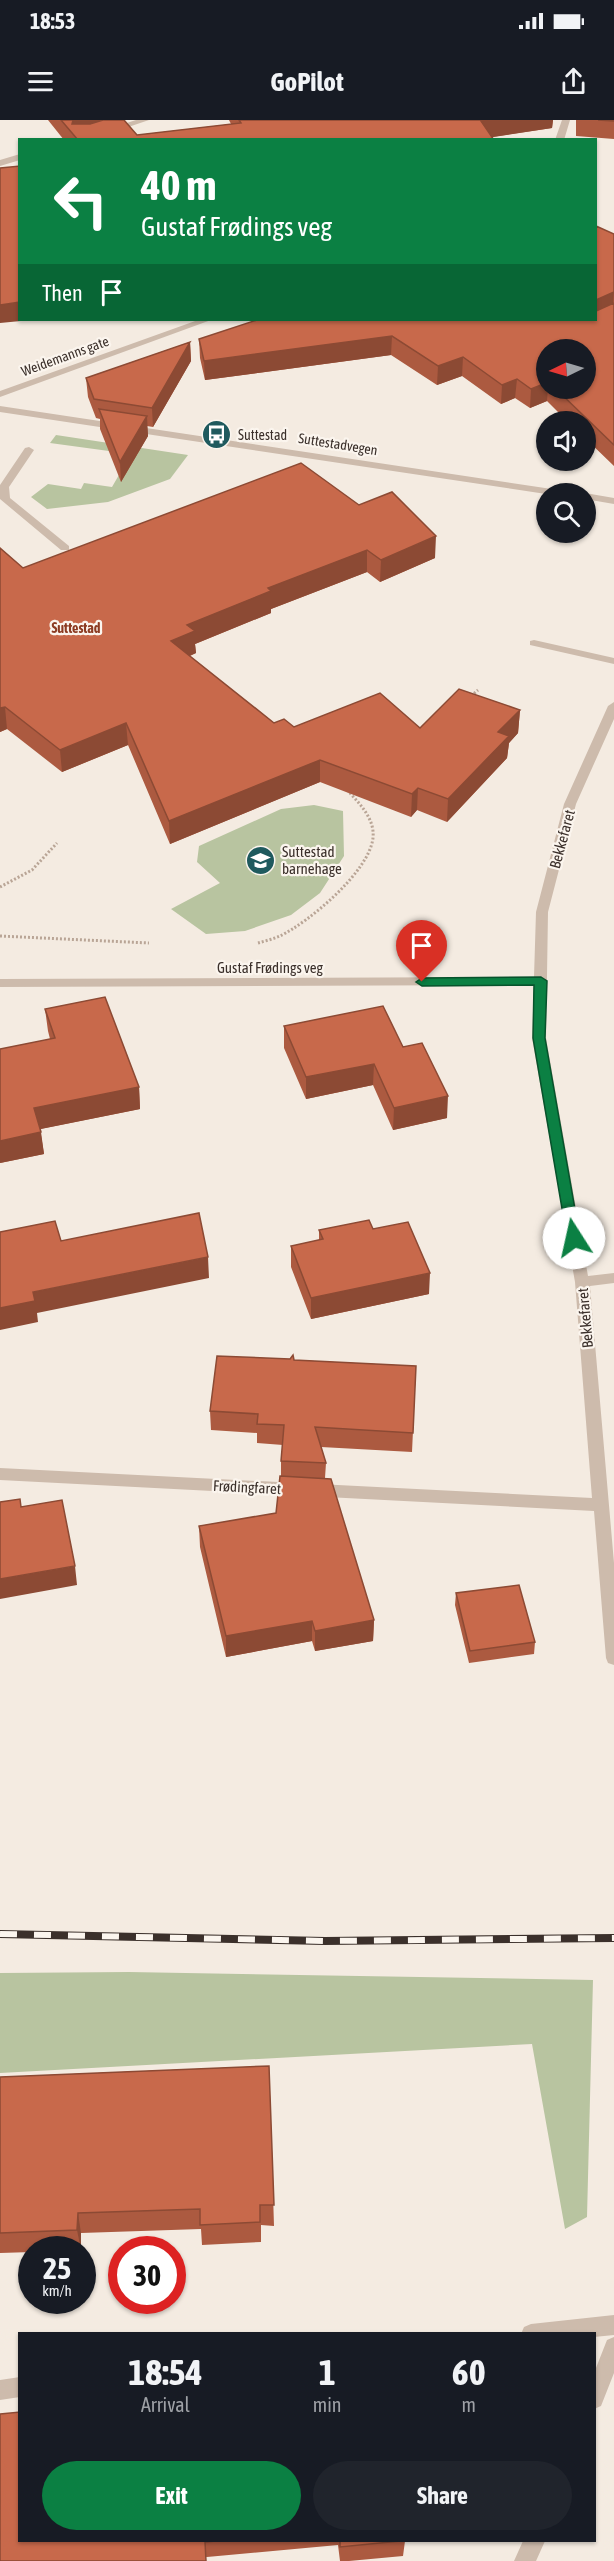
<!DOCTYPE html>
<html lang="en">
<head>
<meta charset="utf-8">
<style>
	body { margin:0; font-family:"Asap Condensed",sans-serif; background:#20242c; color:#f1f3f6; height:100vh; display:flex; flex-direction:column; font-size:22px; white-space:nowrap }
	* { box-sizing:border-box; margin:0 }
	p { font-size:20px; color:#9ea1a6 }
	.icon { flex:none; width:33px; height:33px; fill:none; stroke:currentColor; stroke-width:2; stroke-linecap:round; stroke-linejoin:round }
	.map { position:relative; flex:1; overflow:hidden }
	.details { position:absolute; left:18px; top:2212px; width:578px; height:210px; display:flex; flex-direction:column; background:#171b24; border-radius:0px; box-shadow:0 2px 4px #0004 }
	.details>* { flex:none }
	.top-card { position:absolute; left:18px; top:18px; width:579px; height:183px; border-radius:0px; box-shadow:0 2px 4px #0004; background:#0b8043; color:#fff; overflow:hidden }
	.needle { width:39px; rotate:265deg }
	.tools { position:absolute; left:536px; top:219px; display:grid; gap:12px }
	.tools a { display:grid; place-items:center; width:60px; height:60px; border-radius:50%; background:#171b24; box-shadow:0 2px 4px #0004; font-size:30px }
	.speed { position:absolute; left:18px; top:2116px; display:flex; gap:12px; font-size:30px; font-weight:700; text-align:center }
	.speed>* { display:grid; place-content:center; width:78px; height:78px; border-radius:50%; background:#171b24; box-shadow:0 2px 4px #0004; line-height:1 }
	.speed small { font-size:15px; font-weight:400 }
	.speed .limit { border:9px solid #d22; background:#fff; color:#111 }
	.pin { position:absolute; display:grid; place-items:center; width:51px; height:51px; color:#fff; margin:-62px -26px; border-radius:50% 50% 50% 0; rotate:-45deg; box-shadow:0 0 6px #0007 }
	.pin .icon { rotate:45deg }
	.me { position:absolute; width:66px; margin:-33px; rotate:350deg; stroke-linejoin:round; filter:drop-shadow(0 0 4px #0008) }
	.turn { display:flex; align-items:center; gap:21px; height:126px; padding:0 24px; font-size:27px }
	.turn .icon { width:78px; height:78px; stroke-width:2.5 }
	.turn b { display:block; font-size:42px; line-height:51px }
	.then { display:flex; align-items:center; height:57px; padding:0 24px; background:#0003; gap:12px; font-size:22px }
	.eta { display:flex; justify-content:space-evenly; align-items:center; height:102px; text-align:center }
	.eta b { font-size:36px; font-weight:700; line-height:42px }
	.primary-button { display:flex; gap:12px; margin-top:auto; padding:12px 24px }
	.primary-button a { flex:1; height:69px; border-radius:36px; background:#0b8043; color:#fff; font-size:24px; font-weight:700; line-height:69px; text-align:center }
	.primary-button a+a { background:#20242c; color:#f1f3f6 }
	.status { display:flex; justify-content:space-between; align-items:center; height:42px; padding:0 30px; background:#171b24; direction:ltr }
	.status svg { height:16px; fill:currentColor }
	header { display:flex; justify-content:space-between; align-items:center; height:78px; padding:0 24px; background:#171b24; font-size:27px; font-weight:700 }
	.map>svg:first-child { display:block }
	.green { fill:#b8c4a0 }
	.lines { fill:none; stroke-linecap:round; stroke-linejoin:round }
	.path { stroke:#b9a596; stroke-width:3; stroke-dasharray:2 2; stroke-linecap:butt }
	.service { fill:#cdbbac; fill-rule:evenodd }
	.minor { fill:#cdbbac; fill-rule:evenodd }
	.rail-casing { stroke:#3b302b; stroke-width:8 }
	.rail { stroke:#fbf5ee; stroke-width:6; stroke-dasharray:17; stroke-linecap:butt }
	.wall { fill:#ac5a40; fill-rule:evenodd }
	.shaded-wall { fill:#8c4a34 }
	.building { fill:#c8694b; stroke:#8c4a34; stroke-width:1.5 }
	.route { fill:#0b8043; stroke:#07532c; stroke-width:1.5 }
	.labels { text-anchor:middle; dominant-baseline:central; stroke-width:4.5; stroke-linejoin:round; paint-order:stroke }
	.far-street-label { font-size:14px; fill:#3b302b; stroke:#fbf5ee }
	.far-poi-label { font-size:14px; fill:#3b302b; stroke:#fbf5ee; text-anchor:start }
	.far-neighbourhood-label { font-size:14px; font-weight:bold; fill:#8c3b22; stroke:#fbf5ee }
	.street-label { font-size:15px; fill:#3b302b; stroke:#fbf5ee }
	.poi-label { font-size:15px; fill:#3b302b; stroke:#fbf5ee; text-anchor:start }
</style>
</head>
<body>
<div class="status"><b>18:53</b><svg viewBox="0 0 49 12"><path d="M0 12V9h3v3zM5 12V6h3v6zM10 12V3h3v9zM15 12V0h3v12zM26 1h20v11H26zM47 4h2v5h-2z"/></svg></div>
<header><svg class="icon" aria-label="menu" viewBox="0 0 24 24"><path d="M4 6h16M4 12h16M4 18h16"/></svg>GoPilot<svg class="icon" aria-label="share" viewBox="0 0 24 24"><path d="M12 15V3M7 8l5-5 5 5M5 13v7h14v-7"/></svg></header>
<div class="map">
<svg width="614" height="2441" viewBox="0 0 614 2441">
	<rect width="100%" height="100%" fill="#f4ebe1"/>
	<path class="green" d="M 56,315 L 188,335 L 170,359 L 108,382 L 47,389 L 31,377 L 48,364 L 81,369 L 84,363 L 112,367 L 131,334 L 50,323 Z
		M 314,685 L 343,691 L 344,736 L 320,773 L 291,795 L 245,811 L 206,814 L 171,789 L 220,763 L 197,742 L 199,726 L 281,689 Z
		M 129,1852 L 593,1860 L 587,2097 L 565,2109 L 532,1924 L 0,1953 L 0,1853 Z"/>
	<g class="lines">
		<path class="path" d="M 471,576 L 478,570
			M 0,767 L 32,750 L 57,723
			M 0,816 L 149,823
			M 258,823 C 265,821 273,819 280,816 C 309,802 369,752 373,718 C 375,699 360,684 348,671"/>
		<path class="service" d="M 29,327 L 34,330 L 9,367 L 10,378 L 69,426 L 69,430 L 61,430 L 0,379 L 0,365 L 25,328 Z
			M 534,520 L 614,538 L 614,544 L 530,525 L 530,521 Z"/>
		<path class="minor" d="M 136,0 L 149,0 L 90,20 L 75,20 Z
			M 562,0 L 570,0 L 564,20 L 555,20 Z
			M 20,34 L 20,40 L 0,46 L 0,40 Z
			M 198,200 L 211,200 L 0,277 L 0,271 Z
			M 0,286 L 565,371 L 570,374 L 546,374 L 0,292 Z
			M 585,373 L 614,378 L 614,384 L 585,379 L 585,374 L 582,374 Z
			M 614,582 L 614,599 L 576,684 L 548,792 L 546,918 L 588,1156 L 614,1153 L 614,1163 L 590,1166 L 614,1443 L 614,1545 L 608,1543 L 606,1538 L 594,1391 L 0,1360 L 0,1348 L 592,1378 L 575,1162 L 532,918 L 534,865 L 0,867 L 0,859 L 534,857 L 536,792 L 564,684 L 608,586 Z
			M 614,2195 L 614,2215 L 594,2217 L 594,2214 L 521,2214 L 524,2207 L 531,2204 Z
			M 614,2217 L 614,2253 L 601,2286 L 594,2289 L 594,2253 L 607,2220 Z
			M 20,2257 L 20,2277 L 0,2280 L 0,2260 Z
			M 523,2421 L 545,2421 L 536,2441 L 514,2441 Z"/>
		<defs>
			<path id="rail" d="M 0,1814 L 325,1821 L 614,1818"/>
		</defs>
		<use href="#rail" class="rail-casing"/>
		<use href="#rail" class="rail"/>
	</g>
	<path class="wall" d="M 48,0 L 124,0 L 137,15 L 231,4 L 229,0 L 553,0 L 552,8 L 492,17 L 494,20 L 64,20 Z
		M 576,0 L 614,0 L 614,19 L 576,16 Z
		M 614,114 L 614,346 L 585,318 L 585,302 L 568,302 L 547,281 L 530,288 L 515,278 L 501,284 L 462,256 L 437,265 L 391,235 L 205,260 L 200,238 L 199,219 ZM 546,230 L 585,268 L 546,268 Z
		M 190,222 L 191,241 L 153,307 L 147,306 L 148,316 L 121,362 L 100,309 L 100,299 L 96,298 L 88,277 L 86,258 Z
		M 359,385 L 435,438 L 380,462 L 367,452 L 271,489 L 271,493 L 195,524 L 196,533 L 190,536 L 274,603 L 294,607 L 420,608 L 520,590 L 518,613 L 509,623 L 507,638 L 447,702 L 417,690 L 411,697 L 320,662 L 170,724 L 128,625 L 62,652 L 7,609 L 0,612 L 0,428 L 23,448 Z
		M 45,889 L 139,967 L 140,989 L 40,1009 L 44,1034 L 0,1043 L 50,919 L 48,911 Z
		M 284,906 L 403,927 L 447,998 L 393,1010 L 373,965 L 306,979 L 284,928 Z
		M 373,1109 L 429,1174 L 311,1199 L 291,1147 L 291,1126 L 319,1120 L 319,1110 Z
		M 294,1240 L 416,1246 L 412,1332 L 321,1327 L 326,1343 L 325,1358 L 374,1500 L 373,1521 L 315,1531 L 312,1521 L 226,1537 L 200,1427 L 199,1406 L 276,1393 L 281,1356 L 281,1341 L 283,1325 L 257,1323 L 257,1313 L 211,1310 L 210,1291 Z
		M 456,1473 L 535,1522 L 534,1534 L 469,1543 L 455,1485 Z
		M 269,1946 L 274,2106 L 261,2105 L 261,2122 L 202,2125 L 201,2109 L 81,2113 L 81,2130 L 32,2130 L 32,2132 L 0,2133 L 0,1957 Z
		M 20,2421 L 405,2421 L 403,2436 L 349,2441 L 340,2441 L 338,2425 L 207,2437 Z"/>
	<path class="shaded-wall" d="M 73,0 L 114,0 L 73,14 Z
		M 487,0 L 553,0 L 552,8 L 480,19 L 481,1 Z
		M 614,172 L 613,190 L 596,198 L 596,180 Z
		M 20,182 L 20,200 L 31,200 L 0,203 L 0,185 Z
		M 392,216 L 391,235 L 205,260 L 204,241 Z
		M 190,222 L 191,241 L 153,307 L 152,288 Z
		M 463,237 L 462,256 L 437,265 L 438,246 Z
		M 517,259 L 515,278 L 501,284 L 502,265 Z
		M 546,263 L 546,268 L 548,268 L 547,281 L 530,288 L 531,269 Z
		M 147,296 L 148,316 L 121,362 L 120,342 Z
		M 436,416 L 435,438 L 380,462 L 381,440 Z
		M 367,430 L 367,452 L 271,489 L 271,493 L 195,524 L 196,533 L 172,543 L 171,521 L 187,505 L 268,468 Z
		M 5,587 L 7,609 L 0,612 L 0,588 Z
		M 520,590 L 518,613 L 509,623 L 507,638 L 447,702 L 448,679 L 498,612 Z
		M 126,603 L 128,625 L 62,652 L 60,630 Z
		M 320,640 L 320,662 L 170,724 L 169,701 Z
		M 418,668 L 417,690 L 411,697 L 412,674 Z
		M 374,944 L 373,965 L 306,979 L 306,957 Z
		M 139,967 L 140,989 L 36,1010 L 34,988 Z
		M 448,976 L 447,998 L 393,1010 L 394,988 Z
		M 41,1012 L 44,1034 L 0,1043 L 0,1021 Z
		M 208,1137 L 209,1158 L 37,1193 L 38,1202 L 0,1210 L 0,1188 L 33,1172 Z
		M 430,1153 L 429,1174 L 311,1199 L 311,1178 Z
		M 75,1446 L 77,1465 L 0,1479 L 0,1459 Z
		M 374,1500 L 373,1521 L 315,1531 L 315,1511 Z
		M 312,1501 L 312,1521 L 226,1537 L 226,1516 Z
		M 78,2093 L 81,2113 L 81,2130 L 77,2110 Z"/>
	<path class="building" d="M 61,0 L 73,0 L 72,4 L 90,4 L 103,0 L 124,0 L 137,15 L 241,3 L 239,0 L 487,0 L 481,1 L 494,20 L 78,20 Z
		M 598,0 L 614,0 L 614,1 Z
		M 20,46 L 20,182 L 0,185 L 0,48 Z
		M 596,106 L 614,114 L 614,172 L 596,180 Z
		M 614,183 L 614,325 L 555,268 L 585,268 L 585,230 L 546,230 L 546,263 L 531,269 L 517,259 L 502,265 L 463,237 L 438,246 L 392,216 L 204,241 L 199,219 L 257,200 L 596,200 L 596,191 Z
		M 190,222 L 152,288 L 94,279 L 86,258 Z
		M 99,289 L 147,296 L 120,342 Z
		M 301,343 L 359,385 L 392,372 L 436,416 L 381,440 L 367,430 L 268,468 L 271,471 L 187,505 L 195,511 L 171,521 L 274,603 L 284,599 L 294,607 L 380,573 L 420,608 L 459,569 L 520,590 L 498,612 L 509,616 L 448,679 L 418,668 L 412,674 L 320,640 L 169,701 L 126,603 L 60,630 L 5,587 L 0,588 L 0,428 L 23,448 Z
		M 105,877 L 139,967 L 34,988 L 41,1012 L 0,1021 L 0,929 L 55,918 L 45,889 Z
		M 383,886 L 403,927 L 422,923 L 448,976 L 394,988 L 374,944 L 306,957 L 284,906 Z
		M 199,1093 L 208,1137 L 33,1172 L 35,1181 L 0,1188 L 0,1112 L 55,1101 L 61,1121 Z
		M 369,1100 L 373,1109 L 408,1102 L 430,1153 L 311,1178 L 291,1126 L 323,1119 L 319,1110 Z
		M 293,1235 L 294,1240 L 416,1246 L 413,1313 L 315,1307 L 326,1343 L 281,1341 L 284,1305 L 257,1304 L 258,1294 L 210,1291 L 217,1236 L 290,1239 Z
		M 280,1356 L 331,1359 L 374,1500 L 315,1511 L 312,1501 L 226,1516 L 199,1406 L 276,1393 Z
		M 20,1379 L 21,1387 L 62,1380 L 75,1446 L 0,1459 L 0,1382 Z
		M 519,1465 L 535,1522 L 470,1531 L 456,1473 Z
		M 269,1946 L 274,2085 L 260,2085 L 260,2102 L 200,2105 L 200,2089 L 78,2093 L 77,2110 L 0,2113 L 0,1957 Z
		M 20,2292 L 20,2421 L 216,2421 L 205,2422 L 206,2441 L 0,2441 L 0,2294 Z
		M 340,2421 L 400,2421 L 340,2427 Z"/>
	<path class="route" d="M 541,857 L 547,861 L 545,918 L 580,1118 L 574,1122 L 567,1118 L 533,918 L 534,865 L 422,866 L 416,862 L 422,858 Z"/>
	<defs>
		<symbol id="bus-disc" viewBox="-11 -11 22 22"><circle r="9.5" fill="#1f5a5e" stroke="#fbf5ee"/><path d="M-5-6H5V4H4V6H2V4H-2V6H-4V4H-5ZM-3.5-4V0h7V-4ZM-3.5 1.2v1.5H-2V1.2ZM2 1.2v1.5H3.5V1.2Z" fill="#fff"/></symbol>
		<symbol id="school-disc" viewBox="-11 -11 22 22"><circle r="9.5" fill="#1f5a5e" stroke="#fbf5ee"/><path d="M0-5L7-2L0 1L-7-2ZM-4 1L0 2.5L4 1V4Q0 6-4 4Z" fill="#fff"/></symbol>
	</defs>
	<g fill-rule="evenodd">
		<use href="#bus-disc" x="200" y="298" width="33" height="33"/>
		<use href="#school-disc" x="244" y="724" width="33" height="33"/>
	</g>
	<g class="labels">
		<g class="far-street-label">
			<text transform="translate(65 236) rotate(-20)">Weidemanns gate</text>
			<text transform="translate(338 324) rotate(9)">Suttestadvegen</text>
		</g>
		<g class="far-poi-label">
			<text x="238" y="315">Suttestad</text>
		</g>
		<g class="far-neighbourhood-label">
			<text x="76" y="508">Suttestad</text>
		</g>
		<g class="street-label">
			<text transform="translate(562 719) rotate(-75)">Bekkefaret</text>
			<text x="270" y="847">Gustaf Frødings veg</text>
			<text transform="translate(585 1198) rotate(-95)">Bekkefaret</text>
			<text transform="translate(247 1367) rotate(3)">Frødingfaret</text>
		</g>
		<g class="poi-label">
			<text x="282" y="731">Suttestad<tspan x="282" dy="17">barnehage</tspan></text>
		</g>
	</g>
</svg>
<div class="tools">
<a><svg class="needle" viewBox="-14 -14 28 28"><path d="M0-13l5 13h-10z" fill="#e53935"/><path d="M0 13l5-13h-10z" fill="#9ea1a6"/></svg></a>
<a><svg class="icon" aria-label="sound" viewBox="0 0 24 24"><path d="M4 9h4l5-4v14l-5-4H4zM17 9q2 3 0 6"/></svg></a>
<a><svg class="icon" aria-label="search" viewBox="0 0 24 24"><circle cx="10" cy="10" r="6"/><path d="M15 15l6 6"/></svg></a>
</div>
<div class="speed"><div>25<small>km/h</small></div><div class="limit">30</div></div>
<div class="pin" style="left:422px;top:862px;background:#d93025"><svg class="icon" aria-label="arrive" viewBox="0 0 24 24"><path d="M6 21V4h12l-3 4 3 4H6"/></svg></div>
<svg class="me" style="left:574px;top:1118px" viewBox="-20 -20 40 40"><circle r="19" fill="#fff"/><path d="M0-13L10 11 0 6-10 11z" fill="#0b8043"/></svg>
<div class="top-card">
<div class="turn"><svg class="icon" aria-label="left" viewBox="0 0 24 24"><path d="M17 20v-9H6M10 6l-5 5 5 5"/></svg><div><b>40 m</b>Gustaf Frødings veg</div></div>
<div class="then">Then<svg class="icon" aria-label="arrive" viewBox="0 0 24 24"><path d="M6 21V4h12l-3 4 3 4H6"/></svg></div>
</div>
<section class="details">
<div class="eta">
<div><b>18:54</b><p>Arrival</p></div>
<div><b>1</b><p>min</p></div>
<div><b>60</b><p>m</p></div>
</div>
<div class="primary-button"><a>Exit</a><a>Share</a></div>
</section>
</div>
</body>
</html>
